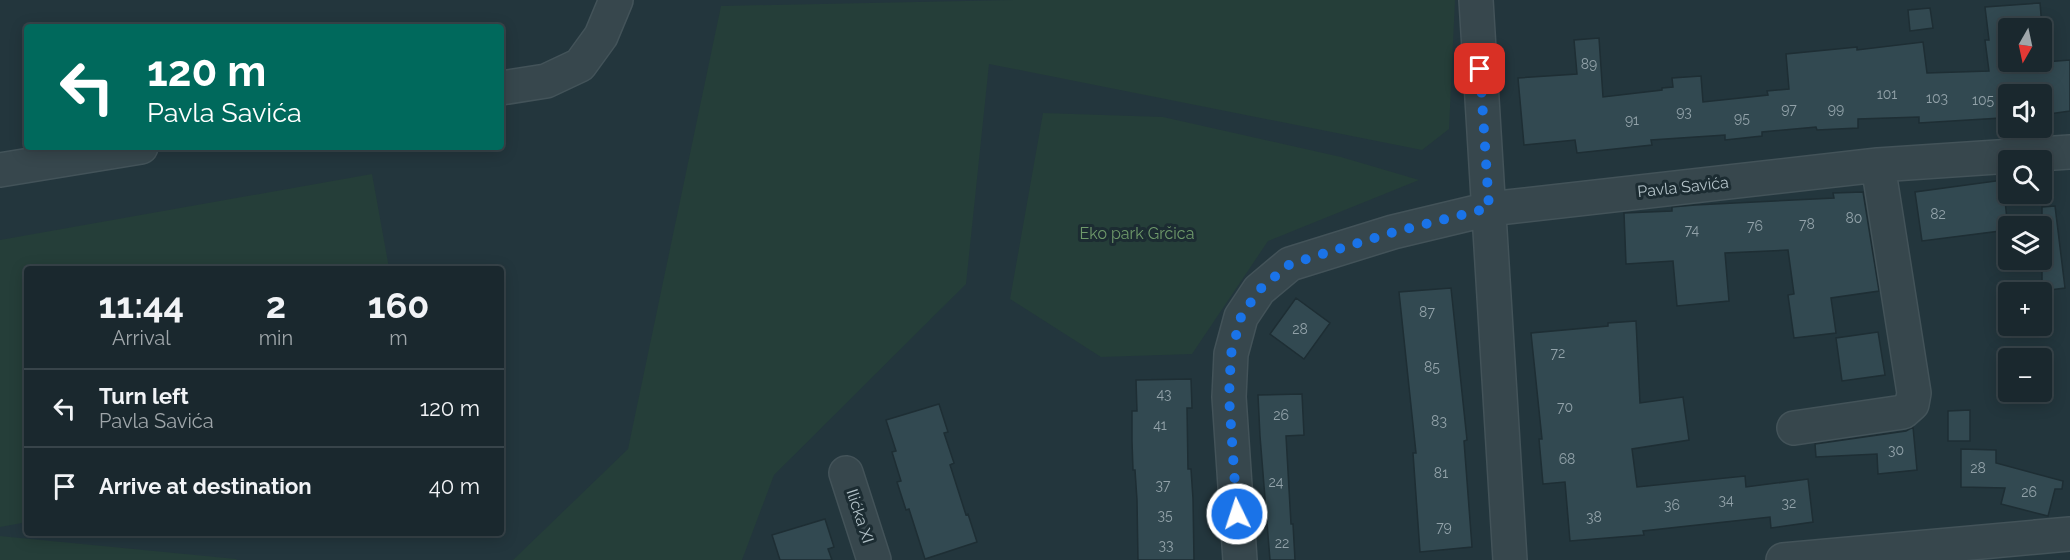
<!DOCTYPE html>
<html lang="en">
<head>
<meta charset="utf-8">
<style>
	body { margin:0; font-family:Raleway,sans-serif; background:#233036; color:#f1f3f6; height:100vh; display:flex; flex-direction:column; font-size:22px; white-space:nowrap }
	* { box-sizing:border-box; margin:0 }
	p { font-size:20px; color:#9fa6aa }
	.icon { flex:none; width:33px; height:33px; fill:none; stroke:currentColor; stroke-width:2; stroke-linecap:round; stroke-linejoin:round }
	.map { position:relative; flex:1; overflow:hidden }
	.drawer { position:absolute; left:24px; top:266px; width:480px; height:270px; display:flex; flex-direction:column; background:#1a282e; border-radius:6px; box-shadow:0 3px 15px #0003,0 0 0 2px #38444a }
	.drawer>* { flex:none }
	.hud { position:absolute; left:24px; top:24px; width:480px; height:126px; border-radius:6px; box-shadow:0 3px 15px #0003,0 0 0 2px #38444a; background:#00695c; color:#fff; overflow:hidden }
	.needle { width:39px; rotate:189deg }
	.buttons { position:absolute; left:1998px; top:18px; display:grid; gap:12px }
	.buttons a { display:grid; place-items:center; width:54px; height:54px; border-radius:6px; background:#1a282e; box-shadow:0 3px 15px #0003,0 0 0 2px #38444a; font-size:30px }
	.pin { position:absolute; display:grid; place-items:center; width:51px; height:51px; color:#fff; margin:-26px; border-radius:12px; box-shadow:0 3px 9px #0006 }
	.me { position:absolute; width:66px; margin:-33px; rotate:356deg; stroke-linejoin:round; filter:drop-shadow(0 0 4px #0008) }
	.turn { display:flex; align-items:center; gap:21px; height:126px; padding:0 24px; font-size:27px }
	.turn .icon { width:78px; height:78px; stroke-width:2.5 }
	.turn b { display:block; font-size:42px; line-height:51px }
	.eta { display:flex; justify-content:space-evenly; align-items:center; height:102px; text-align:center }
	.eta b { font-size:36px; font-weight:700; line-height:42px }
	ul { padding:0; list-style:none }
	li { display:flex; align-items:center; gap:18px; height:78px; padding:0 24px; border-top:2px solid #38444a }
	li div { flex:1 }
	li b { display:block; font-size:22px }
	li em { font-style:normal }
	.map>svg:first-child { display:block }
	.green { fill:#253e39 }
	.building { fill:#324951; stroke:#1e2e34; stroke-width:1.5; fill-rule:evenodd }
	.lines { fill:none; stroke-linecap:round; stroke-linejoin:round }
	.minor-casing { stroke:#435359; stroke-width:36 }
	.minor { stroke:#37474d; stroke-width:33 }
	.route { stroke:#1a73e8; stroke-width:10; stroke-dasharray:0 18 }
	.labels { text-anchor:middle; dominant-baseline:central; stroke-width:6; stroke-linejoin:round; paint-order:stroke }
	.number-label { font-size:14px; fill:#92a2a9 }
	.street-label { font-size:16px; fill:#b3c2c8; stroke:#1c2c32 }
	.park-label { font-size:16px; fill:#6e996a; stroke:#1c2c32 }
</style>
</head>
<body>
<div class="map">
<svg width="2070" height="560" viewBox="0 0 2070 560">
	<rect width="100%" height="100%" fill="#23363d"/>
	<path class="green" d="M 1013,0 L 1455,0 L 1449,129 L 1422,150 L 989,64 L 966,284 L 774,475 L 742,560 L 513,560 L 628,449 L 721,6 Z
		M 1043,113 L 1163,117 L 1341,157 L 1419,180 L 1268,241 L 1192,354 L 1101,357 L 1010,299 Z
		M 372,174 L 389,268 L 27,268 L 27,522 L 0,527 L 0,240 Z
		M 0,536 L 236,559 L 237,560 L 0,560 Z"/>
	<path class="building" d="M 2040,3 L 2045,62 L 2070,60 L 2070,111 L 2042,115 L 2042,94 L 1999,94 L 2001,118 L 1919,123 L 1919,117 L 1858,119 L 1858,128 L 1817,130 L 1816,127 L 1762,132 L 1762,136 L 1725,140 L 1725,135 L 1651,140 L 1652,145 L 1577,153 L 1575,140 L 1524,145 L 1518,78 L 1577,74 L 1574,40 L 1599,38 L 1603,97 L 1662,90 L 1662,88 L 1673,87 L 1672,78 L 1701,76 L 1703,102 L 1768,95 L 1767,91 L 1789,89 L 1786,54 L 1857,47 L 1857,50 L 1923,42 L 1927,73 L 1989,71 L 1985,40 L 1989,40 L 1985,7 ZM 2008,28 L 2042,28 L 2042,62 L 2008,62 Z
		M 1930,8 L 1933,28 L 1910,31 L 1908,10 Z
		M 2003,180 L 2008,230 L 1922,241 L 1915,192 Z
		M 1863,192 L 1879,291 L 1831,298 L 1836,333 L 1794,338 L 1788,295 L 1794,294 L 1788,250 L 1725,253 L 1729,301 L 1677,306 L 1673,261 L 1626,264 L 1624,213 L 1672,211 L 1672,207 L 1695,205 L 1834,198 L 1833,193 Z
		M 2055,206 L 2065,288 L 2042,291 L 2042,207 Z
		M 1451,288 L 1467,440 L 1464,441 L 1472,547 L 1420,552 L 1413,453 L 1416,453 L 1399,292 Z
		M 1296,298 L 1330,323 L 1304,359 L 1270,334 Z
		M 1636,321 L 1640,403 L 1683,397 L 1689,440 L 1632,449 L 1637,487 L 1745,476 L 1746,487 L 1808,479 L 1813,522 L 1771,528 L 1770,517 L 1643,531 L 1644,535 L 1570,541 L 1565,482 L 1543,484 L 1539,439 L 1542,439 L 1531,333 L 1608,326 L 1608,323 Z
		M 1878,332 L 1885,375 L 1842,381 L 1836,338 Z
		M 1191,379 L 1192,408 L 1187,408 L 1188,469 L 1191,469 L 1193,499 L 1194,560 L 1138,560 L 1137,500 L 1135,470 L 1133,470 L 1132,441 L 1132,411 L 1137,411 L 1136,380 Z
		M 1302,394 L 1304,435 L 1286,436 L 1291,524 L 1293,524 L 1295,560 L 1270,560 L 1260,436 L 1258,395 Z
		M 939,404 L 948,432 L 944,433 L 954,463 L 950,465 L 966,515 L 968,514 L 977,542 L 925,559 L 909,509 L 906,510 L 897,482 L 901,481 L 892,452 L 896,451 L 886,420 Z
		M 1970,410 L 1970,441 L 1948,441 L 1948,411 Z
		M 1913,427 L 1917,470 L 1878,474 L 1877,454 L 1816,457 L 1815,444 L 1906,431 Z
		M 1961,449 L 1996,450 L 1996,463 L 2063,481 L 2062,489 L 2055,489 L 2048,516 L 2001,504 L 2005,488 L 1961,487 Z
		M 825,519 L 834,547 L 828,549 L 832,560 L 780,560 L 772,535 Z"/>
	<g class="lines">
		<defs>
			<path id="minor" d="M 1476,0 L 1510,560
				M 501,88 L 546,81 L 580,65 L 601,36 L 616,0
				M 0,170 L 141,147
				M 1794,428 L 1903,412 L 1912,404 L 1914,393 L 1878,165
				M 846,473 L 874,560
				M 1240,560 L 1229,397 L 1231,354 L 1241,317 L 1259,290 L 1290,264 L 1393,232 L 1489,209 L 1878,165 L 2070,152
				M 1783,560 L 2070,534"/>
		</defs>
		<use href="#minor" class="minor-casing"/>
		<use href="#minor" class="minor"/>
	</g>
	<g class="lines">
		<path class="route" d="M 1237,514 L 1229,397 L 1231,354 L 1241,317 L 1259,290 L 1290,264 L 1394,232 L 1489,208 L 1480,69"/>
	</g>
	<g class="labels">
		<g class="number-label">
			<text x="1589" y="64">89</text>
			<text x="1887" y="94">101</text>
			<text x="1937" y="98">103</text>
			<text x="1983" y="100">105</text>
			<text x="1789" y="109">97</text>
			<text x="1836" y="109">99</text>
			<text x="1684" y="112">93</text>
			<text x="1742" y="118">95</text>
			<text x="1632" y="120">91</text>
			<text x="1938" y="214">82</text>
			<text x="1854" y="218">80</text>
			<text x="1807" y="224">78</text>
			<text x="1755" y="226">76</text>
			<text x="1692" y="230">74</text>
			<text x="1427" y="312">87</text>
			<text x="1300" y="329">28</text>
			<text x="1558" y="353">72</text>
			<text x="1432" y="367">85</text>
			<text x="1164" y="394">43</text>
			<text x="1565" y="407">70</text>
			<text x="1281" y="415">26</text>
			<text x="1439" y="421">83</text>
			<text x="1160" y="425">41</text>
			<text x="1896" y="450">30</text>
			<text x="1567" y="459">68</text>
			<text x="1978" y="468">28</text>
			<text x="1441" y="473">81</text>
			<text x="1276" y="482">24</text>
			<text x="1163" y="485">37</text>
			<text x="2029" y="492">26</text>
			<text x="1726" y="500">34</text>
			<text x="1789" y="503">32</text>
			<text x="1672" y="505">36</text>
			<text x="1165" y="515">35</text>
			<text x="1594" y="517">38</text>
			<text x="1444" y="527">79</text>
			<text x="1282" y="543">22</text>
			<text x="1166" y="545">33</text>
		</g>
		<g class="street-label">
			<text transform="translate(1683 187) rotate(-6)">Pavla Savića</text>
			<text transform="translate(860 516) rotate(72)">Ilićka XI</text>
		</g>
		<g class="park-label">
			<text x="1137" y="233">Eko park Grčica</text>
		</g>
	</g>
</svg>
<div class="buttons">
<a><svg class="needle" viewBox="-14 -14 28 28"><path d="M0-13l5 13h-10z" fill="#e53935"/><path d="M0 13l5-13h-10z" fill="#9fa6aa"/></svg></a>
<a><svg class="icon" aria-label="sound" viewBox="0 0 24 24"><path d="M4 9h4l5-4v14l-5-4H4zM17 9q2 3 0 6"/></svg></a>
<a><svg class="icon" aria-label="search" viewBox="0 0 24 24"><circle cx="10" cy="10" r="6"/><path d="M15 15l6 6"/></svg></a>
<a><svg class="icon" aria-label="layers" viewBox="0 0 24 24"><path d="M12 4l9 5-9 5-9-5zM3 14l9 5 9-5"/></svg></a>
<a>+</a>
<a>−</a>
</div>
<div class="pin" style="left:1480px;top:69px;background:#d93025"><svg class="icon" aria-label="arrive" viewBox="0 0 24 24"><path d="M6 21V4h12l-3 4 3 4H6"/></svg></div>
<svg class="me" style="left:1237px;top:514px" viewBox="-20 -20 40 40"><circle r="17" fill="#1a73e8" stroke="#fff" stroke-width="3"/><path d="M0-11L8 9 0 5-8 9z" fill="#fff"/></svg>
<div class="hud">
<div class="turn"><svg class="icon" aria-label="left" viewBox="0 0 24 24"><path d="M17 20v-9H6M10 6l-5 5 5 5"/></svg><div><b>120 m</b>Pavla Savića</div></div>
</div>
<section class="drawer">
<div class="eta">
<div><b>11:44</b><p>Arrival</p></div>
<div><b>2</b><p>min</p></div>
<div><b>160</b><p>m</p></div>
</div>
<ul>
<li><svg class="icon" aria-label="left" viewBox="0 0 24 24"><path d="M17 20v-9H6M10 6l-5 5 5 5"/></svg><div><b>Turn left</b><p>Pavla Savića</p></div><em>120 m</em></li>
<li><svg class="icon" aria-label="arrive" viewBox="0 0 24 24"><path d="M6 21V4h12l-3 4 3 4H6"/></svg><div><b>Arrive at destination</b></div><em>40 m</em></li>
</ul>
</section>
</div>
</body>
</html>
